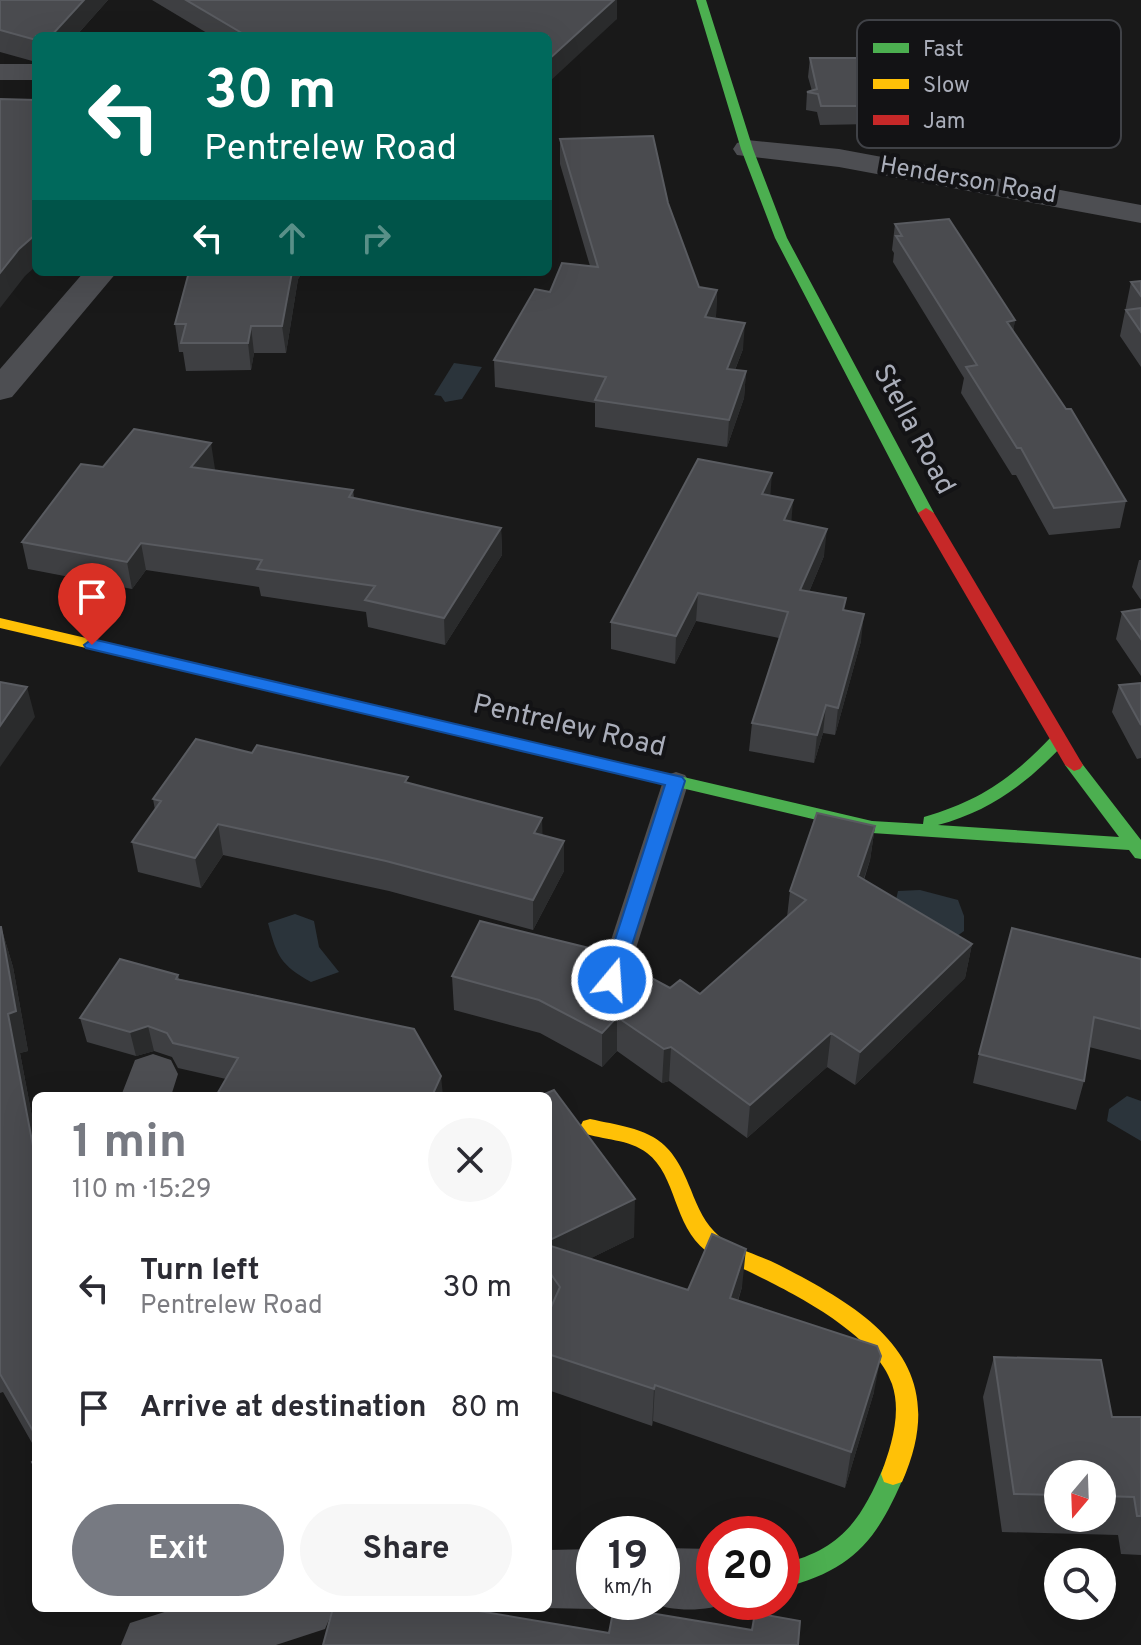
<!DOCTYPE html>
<html lang="en">
<head>
<meta charset="utf-8">
<style>
	body { margin:0; font-family:Overpass,sans-serif; background:#f7f7f7; color:#2b2b33; height:100vh; display:flex; flex-direction:column; font-size:30px; white-space:nowrap }
	* { box-sizing:border-box; margin:0 }
	p { font-size:26px; color:#7c7c81 }
	.icon { flex:none; width:44px; height:44px; fill:none; stroke:currentColor; stroke-width:2; stroke-linecap:round; stroke-linejoin:round }
	.map { position:relative; flex:1; overflow:hidden }
	.panel { position:absolute; left:32px; top:1092px; width:520px; height:520px; display:flex; flex-direction:column; background:#fff; border-radius:12px; box-shadow:0 8px 32px #0002 }
	.panel>* { flex:none }
	.banner { position:absolute; left:32px; top:32px; width:520px; height:244px; border-radius:12px; box-shadow:0 8px 32px #0002; background:#00695c; color:#fff; overflow:hidden }
	.needle { width:52px; rotate:199deg }
	.fabs { position:absolute; left:1044px; top:1460px; display:grid; gap:16px }
	.fabs a { display:grid; place-items:center; width:72px; height:72px; border-radius:50%; background:#fff; box-shadow:0 8px 32px #0002; font-size:40px }
	.speed { position:absolute; left:576px; top:1516px; display:flex; gap:16px; font-size:40px; font-weight:700; text-align:center }
	.speed>* { display:grid; place-content:center; width:104px; height:104px; border-radius:50%; background:#fff; box-shadow:0 8px 32px #0002; line-height:1 }
	.speed small { font-size:20px; font-weight:400 }
	.speed .limit { border:12px solid #d22; background:#fff; color:#111 }
	.pin { position:absolute; display:grid; place-items:center; width:68px; height:68px; color:#fff; margin:-82px -34px; border-radius:50% 50% 50% 0; rotate:-45deg; box-shadow:0 0 8px #0007 }
	.pin .icon { rotate:45deg }
	.me { position:absolute; width:88px; margin:-44px; rotate:18deg; stroke-linejoin:round; filter:drop-shadow(0 0 6px #0008) }
	.turn { display:flex; align-items:center; gap:28px; height:168px; padding:0 40px; font-size:36px }
	.turn .icon { width:104px; height:104px; stroke-width:2.5 }
	.turn b { display:block; font-size:56px; line-height:68px }
	.lanes { display:flex; align-items:center; height:76px; padding:0 40px; background:#0003; justify-content:center; gap:40px; direction:ltr }
	.lanes .off { opacity:.35 }
	.round { display:grid; place-items:center; flex:none; width:84px; height:84px; border-radius:42px; background:#f7f7f7 }
	.overview { display:flex; align-items:center; justify-content:space-between; height:136px; padding:0 40px }
	h1 { font-size:48px; font-weight:700; line-height:60px; color:#777a82 }
	.primary-button { display:flex; gap:16px; margin-top:auto; padding:16px 40px }
	.primary-button a { flex:1; height:92px; border-radius:48px; background:#777a82; color:#fff; font-size:32px; font-weight:700; line-height:92px; text-align:center }
	.primary-button a+a { background:#f7f7f7; color:#2b2b33 }
	ul { padding:0; list-style:none }
	li { display:flex; align-items:center; gap:24px; height:120px; padding:0 40px }
	li div { flex:1 }
	li b { display:block; font-size:30px }
	li em { font-style:normal }
	.map>svg:first-child { display:block }
	.water { fill:#2b343b }
	.lines { fill:none; stroke-linecap:round; stroke-linejoin:round }
	.lane { fill:#4d4e52; fill-rule:evenodd }
	.street { fill:#4d4e52; fill-rule:evenodd }
	.fast { fill:#4caf50; fill-rule:evenodd }
	.slow { fill:#ffc107; fill-rule:evenodd }
	.jam { fill:#c62828; fill-rule:evenodd }
	.wall { fill:#3e3f42; fill-rule:evenodd }
	.shaded-wall { fill:#2a2b2c }
	.building { fill:#4a4b4f; stroke:#595b60; stroke-width:2 }
	.route { fill:#1a73e8; stroke:#114b97; stroke-width:2 }
	.labels { text-anchor:middle; dominant-baseline:central; stroke-width:8; stroke-linejoin:round; paint-order:stroke }
	.far-street-label { font-size:24px; fill:#aaaeba; stroke:#131315 }
	.street-label { font-size:28px; fill:#aaaeba; stroke:#131315 }
	.key { fill:#131315; stroke:#404247; stroke-width:2 }
	.key-label { font-size:22px; fill:#aaaeba }
</style>
</head>
<body>
<div class="map">
<svg width="1141" height="1645" viewBox="0 0 1141 1645">
	<rect width="100%" height="100%" fill="#191919"/>
	<path class="water" d="M 454,363 L 482,367 L 462,399 L 445,402 L 441,396 L 434,395 Z
		M 920,890 L 958,900 L 964,916 L 964,931 L 953,939 L 895,904 L 898,891 Z
		M 295,914 L 314,921 L 319,947 L 339,972 L 311,982 C 281,965 277,957 268,923 Z
		M 1127,1096 L 1141,1101 L 1141,1141 L 1107,1121 L 1109,1109 Z"/>
	<g class="lines">
		<path class="lane" d="M 676,772 L 685,775 L 689,781 L 626,980 L 622,987 L 612,991 L 602,987 L 598,980 L 663,781 L 667,775 Z"/>
		<path class="street" d="M 0,64 L 36,64 L 36,80 L 0,80 Z
			M 747,140 L 839,149 L 1141,205 L 1141,223 L 839,167 L 737,155 L 733,149 L 737,143 Z
			M 84,272 L 117,272 L 12,397 L 0,400 L 0,369 Z
			M 153,1054 L 171,1060 L 178,1074 L 171,1096 L 121,1096 L 135,1060 Z
			M 662,1548 L 714,1549 L 714,1602 L 730,1602 C 706,1612 673,1612 648,1602 L 662,1602 Z
			M 594,1549 L 594,1602 L 610,1602 L 594,1609 L 544,1608 L 548,1608 L 548,1550 Z
			M 177,1608 L 334,1608 L 325,1629 L 276,1645 L 121,1645 L 130,1623 Z"/>
		<path class="fast" d="M 696,0 L 706,0 L 753,149 L 787,238 L 934,513 L 931,516 L 921,516 L 918,513 L 775,238 L 741,149 Z
			M 323,693 L 872,821 L 923,824 L 924,817 C 981,800 1011,779 1052,736 L 1058,734 L 1067,740 L 1064,744 C 1027,783 991,811 938,825 L 1119,837 L 1065,765 L 1074,759 L 1080,761 L 1141,840 L 1141,859 L 1135,858 L 1129,850 L 872,833 L 317,702 L 315,698 L 317,694 Z
			M 893,1463 L 902,1466 L 905,1474 C 877,1540 854,1570 782,1588 L 782,1564 C 842,1549 861,1520 884,1466 Z"/>
		<path class="slow" d="M 0,618 L 323,693 L 331,698 L 323,703 L 0,628 Z
			M 590,1119 C 647,1131 669,1132 691,1190 C 698,1208 705,1224 719,1236 C 736,1250 760,1255 779,1265 C 873,1313 954,1365 902,1482 L 893,1485 L 884,1482 L 881,1474 C 891,1447 902,1413 892,1384 C 876,1336 799,1296 756,1275 C 740,1266 721,1262 706,1251 C 673,1225 677,1176 647,1153 C 629,1139 603,1140 583,1133 L 580,1127 L 583,1121 Z"/>
		<path class="jam" d="M 926,508 L 934,513 L 1083,765 L 1080,769 L 1074,771 L 1065,765 L 918,513 Z"/>
	</g>
	<path class="wall" d="M 0,0 L 108,0 L 76,36 L 36,36 L 36,62 L 0,52 Z
		M 152,0 L 617,0 L 617,19 L 548,36 L 212,36 Z
		M 810,58 L 865,77 L 951,98 L 932,131 L 871,121 L 871,124 L 820,125 L 817,112 L 806,110 L 807,92 L 812,91 L 808,77 Z
		M 560,139 L 668,203 L 699,287 L 717,290 L 716,316 L 714,319 L 743,349 L 735,370 L 746,371 L 744,398 L 727,447 L 595,427 L 595,403 L 495,387 L 494,360 L 590,266 L 560,164 Z
		M 895,224 L 1015,320 L 1013,331 L 1126,501 L 1120,528 L 1049,535 L 1016,475 L 1012,475 L 961,393 L 964,378 L 893,262 L 894,253 L 892,250 Z
		M 189,272 L 303,272 L 298,279 L 286,353 L 254,353 L 251,370 L 186,371 L 183,352 L 179,352 L 175,324 Z
		M 1141,281 L 1141,367 L 1120,336 L 1131,282 Z
		M 103,467 L 215,469 L 214,470 L 353,490 L 354,498 L 501,528 L 502,555 L 445,645 L 368,627 L 366,612 L 261,596 L 259,587 L 146,570 L 132,589 L 28,569 L 22,542 Z
		M 770,496 L 791,522 L 824,556 L 809,592 L 845,610 L 861,641 L 835,735 L 823,733 L 814,763 L 749,751 L 752,723 L 779,638 L 696,621 L 675,664 L 611,649 L 611,622 Z
		M 1139,560 L 1141,560 L 1141,600 L 1132,587 Z
		M 1141,609 L 1141,676 L 1116,639 L 1122,612 Z
		M 1141,683 L 1141,758 L 1137,759 L 1112,712 L 1119,685 Z
		M 252,753 L 408,783 L 543,835 L 564,871 L 533,930 L 389,891 L 223,855 L 201,888 L 138,872 L 132,842 L 155,810 L 153,799 Z
		M 875,826 L 870,860 L 864,880 L 972,944 L 965,978 L 855,1085 L 827,1067 L 747,1138 L 669,1081 L 662,1083 L 617,1051 L 602,1067 L 540,1033 L 454,1010 L 452,976 L 601,956 L 670,988 L 700,994 L 787,917 L 790,891 Z
		M 0,927 L 1,927 L 13,967 L 28,1051 L 20,1053 L 36,1138 L 36,1450 L 3,1392 L 0,1393 Z
		M 1141,959 L 1141,1060 L 1089,1047 L 1084,1081 L 1076,1110 L 973,1083 L 979,1054 Z
		M 178,975 L 179,979 L 414,1029 L 226,1079 L 178,1068 L 172,1057 L 154,1051 L 136,1056 L 87,1042 L 80,1018 Z
		M 548,1096 L 634,1237 L 589,1259 L 688,1290 L 742,1287 L 738,1301 L 874,1392 L 845,1488 L 653,1421 L 652,1426 L 548,1390 L 548,1314 L 550,1309 L 548,1306 Z
		M 994,1357 L 1112,1417 L 1141,1417 L 1141,1555 L 1121,1554 L 1118,1535 L 1002,1532 L 983,1397 ZM 1058,1474 L 1102,1474 L 1102,1518 L 1058,1518 Z"/>
	<path class="shaded-wall" d="M 84,0 L 108,0 L 76,36 L 51,36 Z
		M 614,0 L 617,0 L 617,19 L 548,83 L 548,60 Z
		M 954,80 L 951,98 L 932,131 L 934,112 Z
		M 36,234 L 36,266 L 25,276 L 0,308 L 0,273 L 19,249 Z
		M 292,272 L 303,272 L 298,279 L 286,353 L 282,326 Z
		M 717,290 L 716,316 L 703,344 L 705,317 Z
		M 1015,320 L 1011,346 L 1007,322 Z
		M 745,323 L 743,349 L 725,395 L 727,369 Z
		M 251,326 L 254,353 L 251,370 L 248,343 Z
		M 746,371 L 744,398 L 727,447 L 729,420 Z
		M 211,443 L 215,469 L 195,494 L 191,467 Z
		M 772,473 L 770,500 L 762,494 Z
		M 793,500 L 791,527 L 784,520 Z
		M 501,528 L 502,555 L 445,645 L 444,618 Z
		M 827,529 L 824,556 L 798,618 L 800,590 Z
		M 141,543 L 146,570 L 132,589 L 127,562 Z
		M 698,593 L 696,621 L 675,664 L 676,636 Z
		M 864,614 L 861,641 L 835,735 L 838,708 Z
		M 27,687 L 35,717 L 0,767 L 0,726 Z
		M 826,705 L 823,733 L 814,763 L 817,735 Z
		M 542,818 L 543,848 L 534,833 Z
		M 218,824 L 223,855 L 201,888 L 195,858 Z
		M 875,826 L 870,860 L 853,910 L 858,876 Z
		M 564,841 L 564,871 L 533,930 L 533,900 Z
		M 1,927 L 13,967 L 28,1051 L 20,1053 L 36,1138 L 36,1162 L 8,1014 Z
		M 972,944 L 965,978 L 855,1085 L 860,1052 Z
		M 617,1017 L 617,1051 L 602,1067 L 602,1033 Z
		M 148,1026 L 154,1051 L 136,1056 L 130,1032 Z
		M 831,1033 L 827,1067 L 747,1138 L 750,1105 Z
		M 671,1047 L 669,1081 L 662,1083 L 664,1049 Z
		M 441,1076 L 443,1096 L 432,1096 Z
		M 635,1199 L 634,1237 L 553,1277 L 548,1270 L 548,1241 Z
		M 746,1249 L 742,1287 L 726,1335 L 730,1298 Z
		M 881,1356 L 874,1392 L 845,1488 L 851,1452 Z
		M 655,1385 L 653,1421 L 652,1426 L 654,1389 Z"/>
	<path class="building" d="M 0,0 L 84,0 L 51,36 L 36,36 L 36,40 L 0,30 Z
		M 186,0 L 614,0 L 548,60 L 548,36 L 247,36 Z
		M 810,58 L 859,58 L 865,77 L 926,62 L 954,80 L 934,112 L 872,102 L 873,106 L 821,106 L 818,94 L 807,92 L 817,89 Z
		M 0,99 L 36,100 L 36,234 L 19,249 L 0,273 Z
		M 653,136 L 668,203 L 699,287 L 717,290 L 705,317 L 745,323 L 727,369 L 746,371 L 729,420 L 595,400 L 606,377 L 494,360 L 535,289 L 550,292 L 562,263 L 598,267 L 560,139 Z
		M 949,219 L 1015,320 L 1007,322 L 1066,409 L 1071,409 L 1126,501 L 1054,508 L 1021,448 L 1017,448 L 966,367 L 977,365 L 896,236 L 902,236 L 895,224 Z
		M 189,272 L 292,272 L 282,326 L 251,326 L 248,343 L 181,343 L 186,324 L 175,324 Z
		M 1141,281 L 1141,296 L 1131,282 Z
		M 1141,308 L 1141,332 L 1126,310 Z
		M 134,429 L 211,443 L 191,467 L 353,490 L 349,497 L 501,528 L 444,618 L 365,600 L 375,586 L 257,569 L 262,560 L 141,543 L 127,562 L 22,542 L 81,464 L 103,467 Z
		M 698,459 L 772,473 L 762,494 L 793,500 L 784,520 L 827,529 L 800,590 L 846,598 L 843,610 L 864,614 L 838,708 L 826,705 L 817,735 L 752,723 L 788,612 L 698,593 L 676,636 L 611,622 Z
		M 1141,609 L 1141,639 L 1122,612 Z
		M 0,682 L 27,687 L 0,726 Z
		M 1141,683 L 1141,725 L 1119,685 Z
		M 196,739 L 252,753 L 257,745 L 408,777 L 405,782 L 542,818 L 534,833 L 564,841 L 533,900 L 386,861 L 218,824 L 195,858 L 132,842 L 161,801 L 153,799 Z
		M 817,813 L 875,826 L 858,876 L 972,944 L 860,1052 L 831,1033 L 750,1105 L 671,1047 L 664,1049 L 617,1017 L 602,1033 L 539,1000 L 452,976 L 480,921 L 597,950 L 601,956 L 616,959 L 670,988 L 680,980 L 700,994 L 806,900 L 790,891 Z
		M 0,927 L 1,927 L 16,1011 L 8,1014 L 36,1162 L 36,1436 L 0,1374 Z
		M 1012,928 L 1141,959 L 1141,1029 L 1094,1017 L 1084,1081 L 979,1054 Z
		M 120,959 L 178,975 L 176,979 L 414,1029 L 441,1076 L 432,1096 L 216,1096 L 238,1058 L 173,1043 L 167,1033 L 148,1026 L 130,1032 L 80,1018 Z
		M 554,1090 L 635,1199 L 548,1241 L 548,1096 L 540,1096 Z
		M 712,1234 L 746,1249 L 730,1298 L 877,1346 L 881,1356 L 851,1452 L 655,1385 L 654,1389 L 548,1354 L 548,1314 L 560,1287 L 548,1270 L 548,1245 L 688,1290 Z
		M 994,1357 L 1101,1360 L 1112,1417 L 1141,1417 L 1141,1516 L 1137,1516 L 1134,1497 L 1102,1496 L 1102,1474 L 1058,1474 L 1058,1495 L 1014,1494 Z
		M 36,1459 L 36,1469 L 32,1462 Z
		M 614,1607 L 752,1630 L 755,1613 L 800,1621 L 798,1645 L 323,1645 L 333,1608 L 461,1608 L 609,1633 Z"/>
	<path class="route" d="M 92,639 L 682,777 L 685,781 L 619,985 L 605,985 L 602,980 L 665,785 L 86,648 L 84,645 Z"/>
	<g class="labels">
		<g class="far-street-label">
			<text transform="translate(968 181) rotate(10)">Henderson Road</text>
		</g>
		<g class="street-label">
			<text transform="translate(913 430) rotate(62)">Stella Road</text>
			<text transform="translate(569 727) rotate(13)">Pentrelew Road</text>
		</g>
	</g>
	<rect x="857" y="20" width="264" height="128" rx="12" class="key"/>
	<rect x="873" y="43" width="36" height="10" fill="#4caf50"/>
	<rect x="873" y="79" width="36" height="10" fill="#ffc107"/>
	<rect x="873" y="115" width="36" height="10" fill="#c62828"/>
	<g class="key-label">
		<text x="923" y="56">Fast</text>
		<text x="923" y="92">Slow</text>
		<text x="923" y="128">Jam</text>
	</g>
</svg>
<div class="fabs">
<a><svg class="needle" viewBox="-14 -14 28 28"><path d="M0-13l5 13h-10z" fill="#e53935"/><path d="M0 13l5-13h-10z" fill="#7c7c81"/></svg></a>
<a><svg class="icon" aria-label="search" viewBox="0 0 24 24"><circle cx="10" cy="10" r="6"/><path d="M15 15l6 6"/></svg></a>
</div>
<div class="speed"><div>19<small>km/h</small></div><div class="limit">20</div></div>
<div class="pin" style="left:92px;top:645px;background:#d93025"><svg class="icon" aria-label="arrive" viewBox="0 0 24 24"><path d="M6 21V4h12l-3 4 3 4H6"/></svg></div>
<svg class="me" style="left:612px;top:980px" viewBox="-20 -20 40 40"><circle r="17" fill="#1a73e8" stroke="#fff" stroke-width="3"/><path d="M0-11L8 9 0 5-8 9z" fill="#fff"/></svg>
<div class="banner">
<div class="turn"><svg class="icon" aria-label="left" viewBox="0 0 24 24"><path d="M17 20v-9H6M10 6l-5 5 5 5"/></svg><div><b>30 m</b>Pentrelew Road</div></div>
<div class="lanes"><svg class="icon" aria-label="left" viewBox="0 0 24 24"><path d="M17 20v-9H6M10 6l-5 5 5 5"/></svg><svg class="icon off" aria-label="ahead" viewBox="0 0 24 24"><path d="M12 20V5M6 11l6-6 6 6"/></svg><svg class="icon off" aria-label="right" viewBox="0 0 24 24"><path d="M7 20v-9h11M14 6l5 5-5 5"/></svg></div>
</div>
<section class="panel">
<div class="overview"><div><h1>1 min</h1><p>110 m · 15:29</p></div><a class="round"><svg class="icon" aria-label="close" viewBox="0 0 24 24"><path d="M6 6l12 12M18 6L6 18"/></svg></a></div>
<ul>
<li><svg class="icon" aria-label="left" viewBox="0 0 24 24"><path d="M17 20v-9H6M10 6l-5 5 5 5"/></svg><div><b>Turn left</b><p>Pentrelew Road</p></div><em>30 m</em></li>
<li><svg class="icon" aria-label="arrive" viewBox="0 0 24 24"><path d="M6 21V4h12l-3 4 3 4H6"/></svg><div><b>Arrive at destination</b></div><em>80 m</em></li>
</ul>
<div class="primary-button"><a>Exit</a><a>Share</a></div>
</section>
</div>
</body>
</html>
